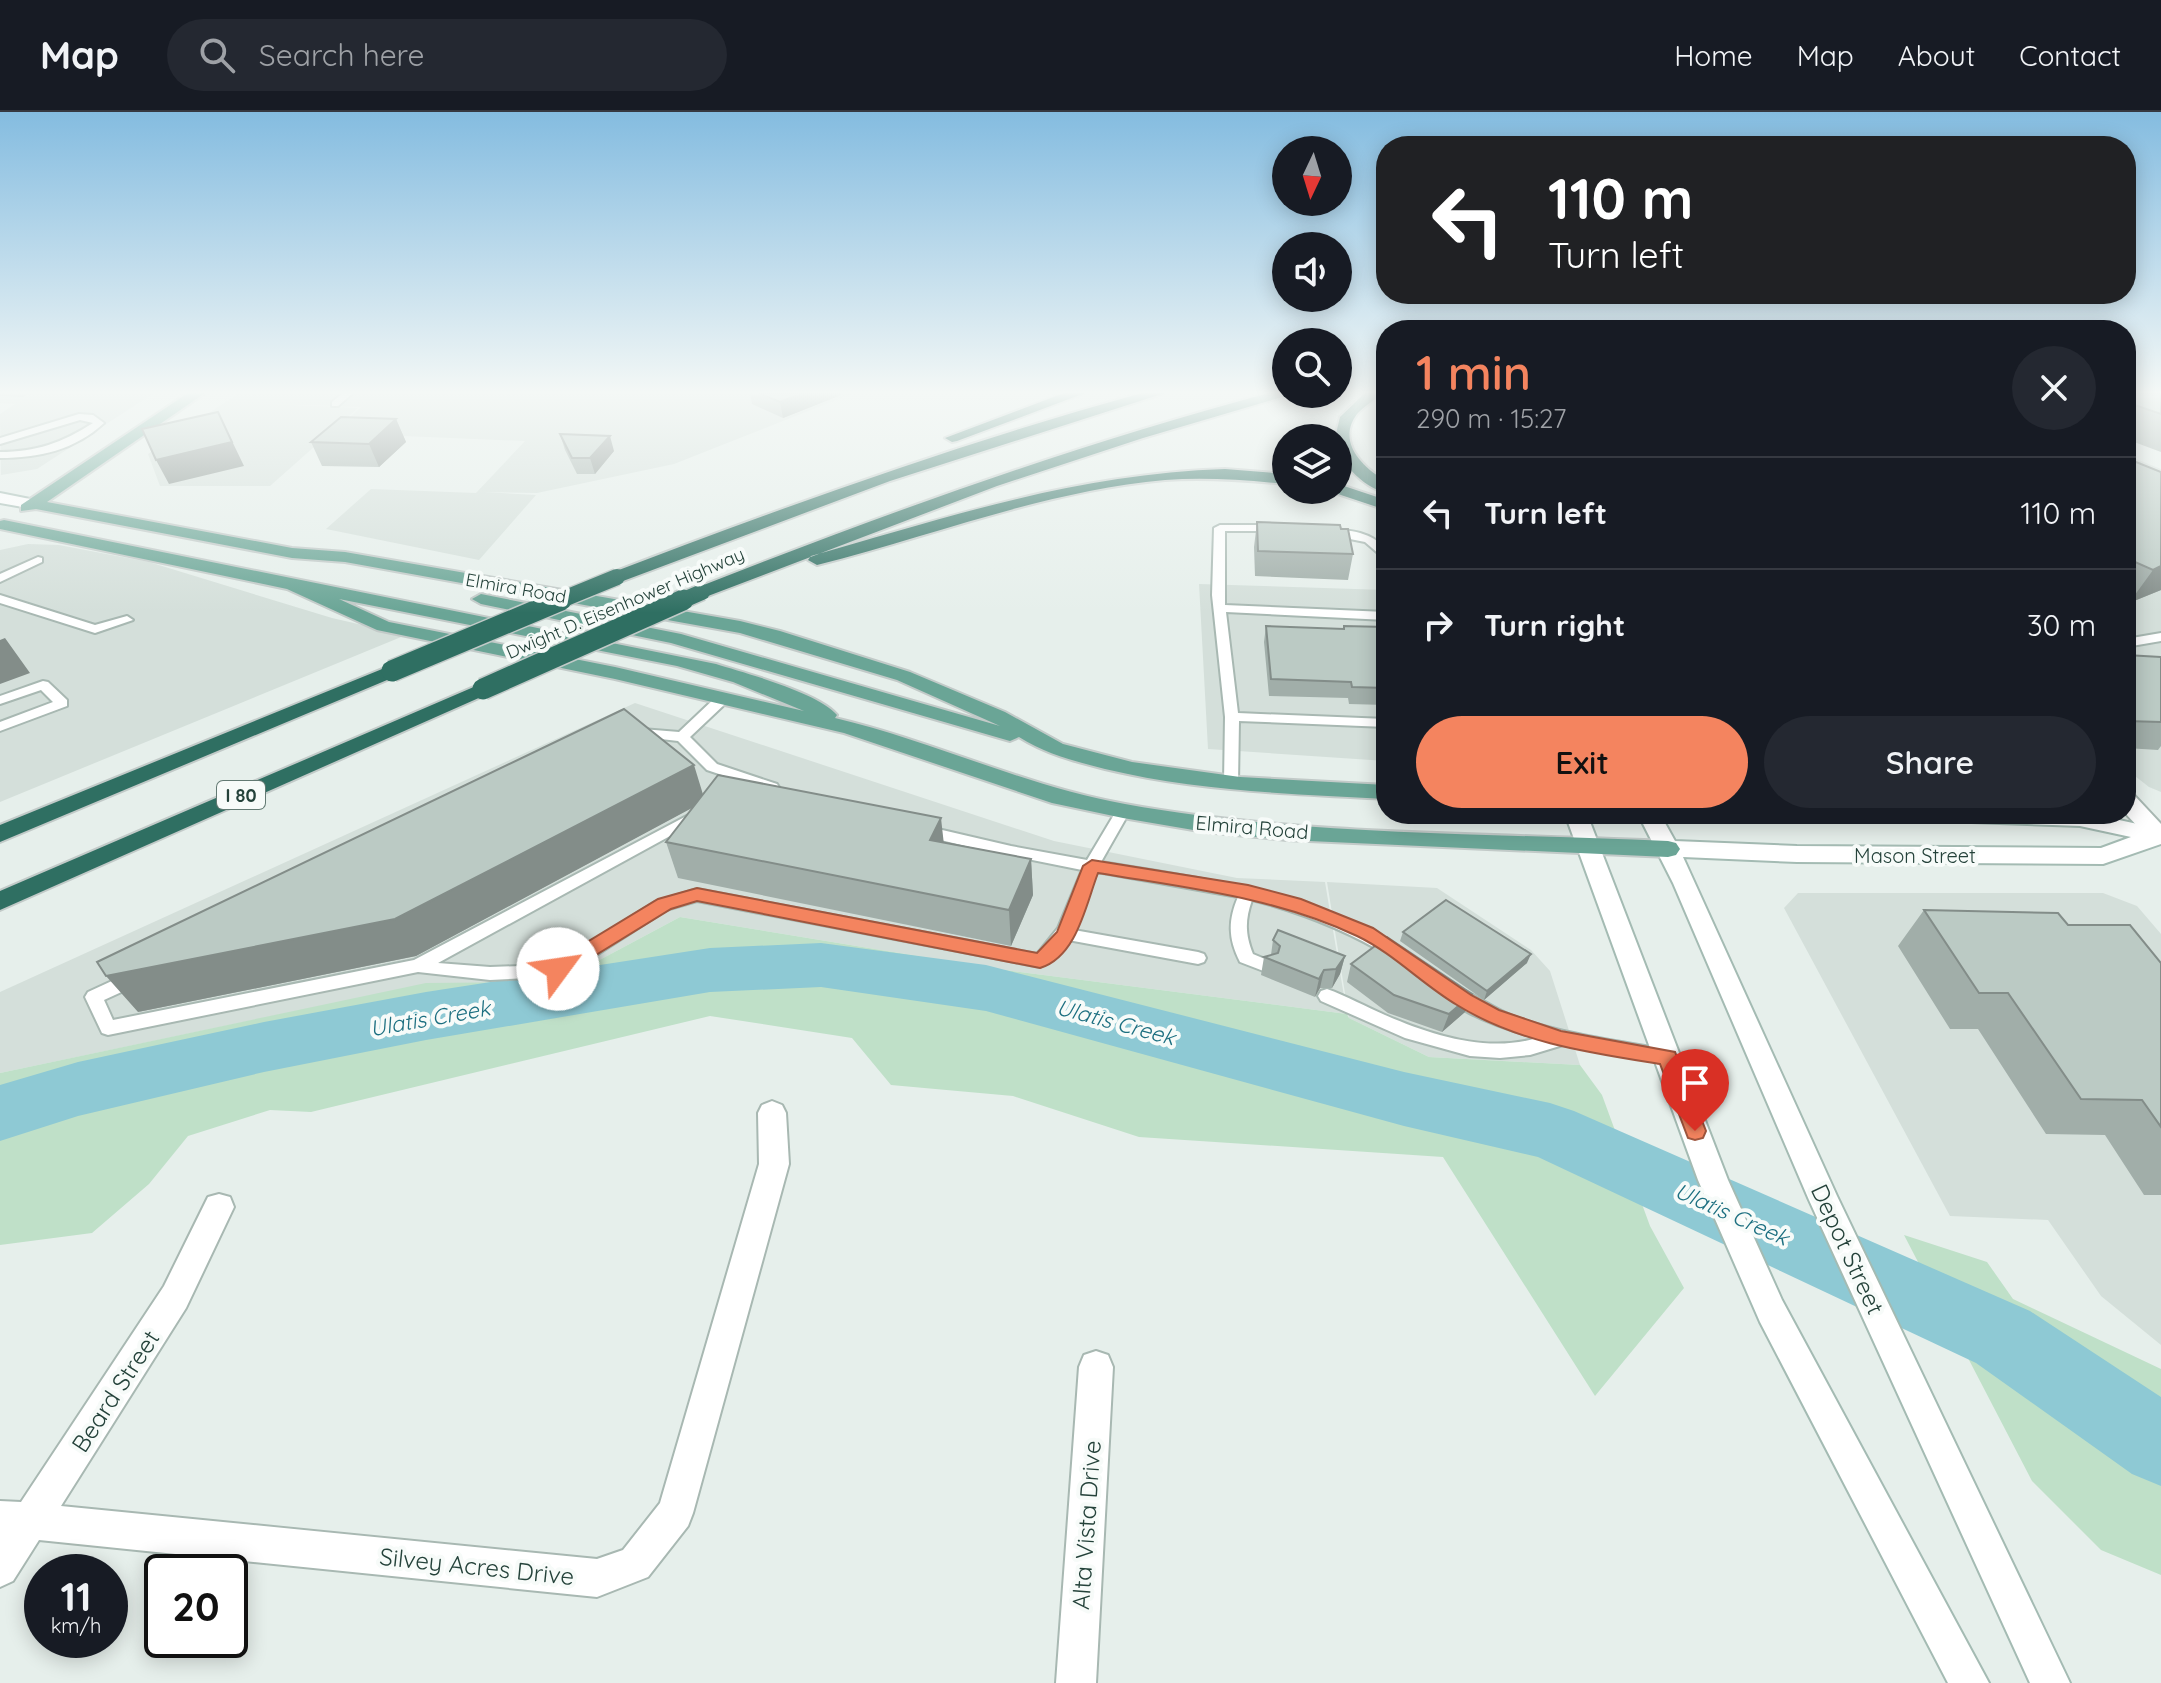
<!DOCTYPE html>
<html lang="en">
<head>
<meta charset="utf-8">
<style>
	body { margin:0; font-family:Quicksand,sans-serif; background:#242831; color:#f1f3f6; height:100vh; display:flex; flex-direction:column; font-size:30px; white-space:nowrap }
	* { box-sizing:border-box; margin:0 }
	p { font-size:26px; color:#9ea1a6 }
	.icon { flex:none; width:44px; height:44px; fill:none; stroke:currentColor; stroke-width:2; stroke-linecap:round; stroke-linejoin:round }
	.map { position:relative; flex:1; overflow:hidden }
	.details { position:absolute; left:1376px; top:208px; width:760px; height:504px; display:flex; flex-direction:column; background:#171b24; border-radius:32px; box-shadow:0 4px 20px #0003 }
	.details>* { flex:none }
	.top-card { position:absolute; left:1376px; top:24px; width:760px; height:168px; border-radius:32px; box-shadow:0 4px 20px #0003; background:#202124; color:#fff; overflow:hidden }
	.needle { width:52px; rotate:184deg }
	.fabs { position:absolute; left:1272px; top:24px; display:grid; gap:16px }
	.fabs a { display:grid; place-items:center; width:80px; height:80px; border-radius:50%; background:#171b24; box-shadow:0 4px 20px #0003; font-size:40px }
	.speed { position:absolute; left:24px; top:1442px; display:flex; gap:16px; font-size:40px; font-weight:700; text-align:center }
	.speed>* { display:grid; place-content:center; width:104px; height:104px; border-radius:50%; background:#171b24; box-shadow:0 4px 20px #0003; line-height:1 }
	.speed small { font-size:20px; font-weight:400 }
	.speed .limit { border:4px solid #111; border-radius:12px; background:#fff; color:#111 }
	.pin { position:absolute; display:grid; place-items:center; width:68px; height:68px; color:#fff; margin:-82px -34px; border-radius:50% 50% 50% 0; rotate:-45deg; box-shadow:0 0 8px #0007 }
	.pin .icon { rotate:45deg }
	.me { position:absolute; width:88px; margin:-44px; rotate:59deg; stroke-linejoin:round; filter:drop-shadow(0 0 6px #0008) }
	.turn { display:flex; align-items:center; gap:28px; height:168px; padding:0 40px; font-size:36px }
	.turn .icon { width:104px; height:104px; stroke-width:2.5 }
	.turn b { display:block; font-size:56px; line-height:68px }
	.round { display:grid; place-items:center; flex:none; width:84px; height:84px; border-radius:42px; background:#242831 }
	.headline { display:flex; align-items:center; justify-content:space-between; height:136px; padding:0 40px }
	h1 { font-size:48px; font-weight:600; line-height:60px; color:#f4845f }
	.cta { display:flex; gap:16px; margin-top:auto; padding:16px 40px }
	.cta a { flex:1; height:92px; border-radius:48px; background:#f4845f; color:#111; font-size:32px; font-weight:600; line-height:92px; text-align:center }
	.cta a+a { background:#242831; color:#f1f3f6 }
	ul { padding:0; list-style:none }
	li { display:flex; align-items:center; gap:24px; height:112px; padding:0 40px; border-top:2px solid #363941 }
	li div { flex:1 }
	li b { display:block; font-size:30px }
	li em { font-style:normal }
	header { display:flex; align-items:center; gap:48px; box-sizing:border-box; height:112px; padding:0 40px; background:#171b24; border-bottom:2px solid #363941 }
	header strong { font-size:38px }
	nav { display:flex; gap:44px; margin-inline-start:auto; font-size:28px }
	.search { width:560px; height:72px; background:#242831; display:flex; align-items:center; gap:20px; box-sizing:border-box; padding:0 28px; border-radius:44px; color:#9ea1a6; font-size:30px }
	.map>svg:first-child { display:block }
	.built { fill:#d4dfda }
	.green { fill:#bfe0c8 }
	.lines { fill:none; stroke-linecap:round; stroke-linejoin:round }
	.river { fill:#8ec9d4; fill-rule:evenodd }
	.service-casing { stroke:#a8b8b2; stroke-width:4 }
	.minor-casing { stroke:#a8b8b2; stroke-width:4 }
	.secondary-casing { stroke:#a4bbb3; stroke-width:4 }
	.primary-casing { stroke:#c2cac8; stroke-width:4 }
	.motorway-casing { stroke:#c2cac8; stroke-width:4 }
	.service { fill:#fff; fill-rule:evenodd }
	.minor { fill:#fff; fill-rule:evenodd }
	.secondary { fill:#fff; fill-rule:evenodd }
	.primary { fill:#6aa596; fill-rule:evenodd }
	.motorway { fill:#2f6f62; fill-rule:evenodd }
	.motorway-bridge-far1-casing { stroke:#c2cac8; stroke-width:19; stroke-linecap:butt }
	.motorway-bridge-casing { stroke:#c2cac8; stroke-width:24; stroke-linecap:butt }
	.motorway-bridge-far1 { stroke:#2f6f62; stroke-width:16 }
	.motorway-bridge { stroke:#2f6f62; stroke-width:21 }
	.wall { fill:#a1aea9 }
	.shaded-wall { fill:#838d89 }
	.building { fill:#bbcac4; stroke:#838d89; stroke-width:2 }
	.route { fill:#f4845f; stroke:#9f563e; stroke-width:2 }
	.labels { text-anchor:middle; dominant-baseline:central; stroke-width:8; stroke-linejoin:round; paint-order:stroke }
	.far-street-label { font-size:18px; fill:#24423a; stroke:#f7fbf9 }
	.shield { fill:#f7fbf9; stroke:#637a73; stroke-width:2 }
	.shield-label { font-size:18px; font-weight:bold; fill:#24423a }
	.street-label { font-size:20px; fill:#24423a; stroke:#f7fbf9 }
	.water-label { font-size:22px; font-style:italic; fill:#1c6f80; stroke:#f7fbf9 }
	.near-street-label { font-size:24px; fill:#24423a; stroke:#f7fbf9 }
</style>
</head>
<body>
<header>
<strong>Map</strong>
<div class="search"><svg class="icon" aria-label="search" viewBox="0 0 24 24"><circle cx="10" cy="10" r="6"/><path d="M15 15l6 6"/></svg>Search here</div>
<nav><a>Home</a><a>Map</a><a>About</a><a>Contact</a></nav>
</header>
<div class="map">
<svg width="2161" height="1571" viewBox="0 0 2161 1571">
	<rect width="100%" height="100%" fill="#e6efeb"/>
	<path class="built" d="M 0,281 L 154,281 L 37,357 L 1,363 L 0,302 L 15,292 L 0,291 Z
		M 239,281 L 854,281 L 674,352 L 537,381 L 484,380 L 536,383 L 479,448 L 326,417 L 371,377 L 476,381 L 525,329 L 332,321 L 361,295 L 250,291 L 358,296 L 270,374 L 160,374 L 148,342 Z
		M 2126,343 L 2161,357 L 2161,680 L 2149,675 L 2126,657 Z
		M 28,432 L 59,433 L 149,450 L 332,506 L 406,523 L 0,690 L 0,438 Z
		M 1199,472 L 1386,478 L 1386,649 L 1208,637 Z
		M 635,591 L 1054,729 L 1237,766 L 1325,770 L 1347,902 L 997,857 L 680,805 L 592,852 L 542,870 L 426,872 L 0,961 L 0,880 Z
		M 1327,770 L 1437,776 L 1531,838 L 1550,859 L 1580,953 L 1429,945 L 1349,906 Z
		M 1798,781 L 2103,781 L 2137,794 L 2161,822 L 2161,1233 L 2101,1184 L 2048,1108 L 1950,1104 L 1784,796 Z"/>
	<path class="green" d="M 680,805 L 997,857 L 1347,902 L 1349,906 L 1429,945 L 1580,953 L 1602,983 L 1650,1114 L 1684,1176 L 1595,1284 L 1443,1045 L 1139,1025 L 1013,984 L 891,973 L 852,926 L 710,904 L 311,1000 L 270,998 L 188,1024 L 149,1072 L 92,1121 L 0,1133 L 0,961 L 426,871 L 542,870 L 592,852 Z
		M 1904,1123 L 1987,1150 L 2013,1187 L 2161,1257 L 2161,1463 L 2101,1438 L 2032,1369 Z"/>
	<g class="lines">
		<path class="river" d="M 821,831 L 986,853 L 1404,960 L 1550,991 L 1574,999 L 2030,1199 L 2161,1285 L 2161,1374 L 2132,1362 L 1976,1251 L 1538,1045 L 1404,1014 L 986,899 L 821,875 L 710,880 L 426,928 L 264,960 L 78,1004 L 0,1029 L 0,973 L 78,950 L 264,910 L 426,880 L 710,836 Z"/>
		<defs>
			<path id="service" d="M 343,281 L 353,281 L 338,294 L 332,294 L 332,290 Z
				M 79,302 L 93,303 L 104,311 C 75,338 39,346 0,346 L 0,340 C 36,340 62,331 93,311 L 80,308 L 0,332 L 0,326 Z
				M 1220,413 L 1278,413 L 1284,416 L 1278,419 L 1225,419 L 1225,493 L 1386,500 L 1386,508 L 1226,500 L 1238,601 L 1386,607 L 1386,615 L 1239,609 L 1238,671 L 1231,676 L 1224,671 L 1225,605 L 1212,483 L 1214,416 Z
				M 1329,417 C 1351,418 1371,420 1386,437 L 1386,448 L 1365,430 L 1325,422 L 1323,420 Z
				M 38,445 L 42,446 L 42,450 L 0,470 L 0,462 Z
				M 0,483 L 95,513 L 127,504 L 133,508 L 95,521 L 0,491 Z
				M 2161,521 L 2161,529 L 2126,535 L 2126,527 Z
				M 43,569 L 48,570 L 67,588 L 67,594 L 0,619 L 0,610 L 53,590 L 41,578 L 0,592 L 0,584 Z
				M 721,584 L 728,588 L 726,591 L 690,625 L 717,652 L 777,672 L 779,675 L 777,678 L 767,678 L 707,658 L 678,629 L 644,625 L 636,628 L 629,624 L 642,617 L 679,620 L 716,585 Z
				M 1123,694 L 1130,699 L 1101,750 C 1209,768 1309,779 1404,838 L 1406,842 L 1404,846 L 1392,846 C 1348,819 1303,801 1252,788 C 1245,808 1245,822 1253,842 L 1272,850 L 1274,854 L 1272,858 L 1266,860 L 1240,850 C 1228,827 1228,808 1238,785 L 1097,760 L 1074,818 L 1198,840 L 1204,842 L 1206,846 L 1204,850 L 1198,852 L 1068,828 L 1056,844 L 1040,855 L 697,789 L 666,798 L 584,851 L 548,865 L 490,868 L 418,860 L 108,923 L 102,921 L 85,885 L 88,880 L 127,862 L 139,862 L 142,867 L 139,872 L 104,888 L 113,908 L 414,848 L 696,699 L 703,704 L 701,707 L 438,851 L 490,855 L 548,853 L 572,842 L 655,790 L 697,777 L 1037,842 L 1058,816 L 1082,758 L 982,738 L 920,723 L 917,719 L 925,714 L 1011,734 L 1087,748 L 1118,696 Z
				M 1453,874 C 1474,881 1493,897 1515,905 C 1564,922 1616,929 1668,938 L 1674,940 L 1677,945 L 1674,950 L 1668,952 L 1563,933 L 1530,943 L 1500,946 L 1470,944 L 1405,926 L 1321,889 L 1318,884 L 1321,879 L 1327,877 C 1347,884 1366,895 1385,903 C 1431,923 1487,941 1537,926 C 1512,919 1459,903 1444,881 L 1447,876 Z"/>
			<path id="minor" d="M 2126,681 L 2134,683 L 2161,712 L 2161,731 L 2151,729 L 2126,702 Z
				M 772,989 L 782,993 L 786,1001 L 789,1052 L 693,1401 L 688,1414 L 648,1465 L 597,1485 L 39,1428 L 13,1469 L 0,1475 L 0,1389 L 21,1390 L 164,1174 L 208,1085 L 219,1082 L 230,1085 L 234,1095 L 186,1196 L 61,1394 L 597,1447 L 623,1438 L 660,1391 L 759,1052 L 758,1001 L 762,993 Z
				M 1096,1239 L 1108,1243 L 1113,1255 L 1096,1571 L 1056,1571 L 1079,1255 L 1084,1243 Z"/>
			<path id="secondary" d="M 0,381 L 40,389 L 42,392 L 34,397 L 0,391 Z
				M 1565,702 L 1587,702 L 1728,1068 L 1782,1188 L 1989,1571 L 1948,1571 L 1760,1210 L 1698,1068 Z
				M 1638,702 L 1660,702 L 1675,729 L 1797,734 L 2101,736 L 2131,725 L 2080,714 L 1944,709 L 1936,707 L 1933,702 L 2091,702 L 2161,717 L 2161,732 L 2103,752 L 1797,750 L 1683,745 L 1837,1084 L 2070,1571 L 2030,1571 L 1809,1088 L 1673,771 Z"/>
			<path id="primary" d="M 188,281 L 205,281 L 47,390 L 292,436 L 345,440 L 740,509 L 780,519 L 910,560 L 1005,600 L 1063,632 L 1132,650 L 1240,665 L 1386,673 L 1386,687 C 1292,682 1197,679 1105,657 C 1074,649 1046,642 1019,625 L 1010,629 L 1003,627 L 671,531 L 481,492 L 472,487 L 481,482 L 681,522 L 1000,614 L 897,568 L 740,521 L 345,450 L 292,446 L 36,397 L 21,399 L 21,393 Z
				M 4,408 L 716,552 C 745,561 819,581 837,603 L 835,606 C 933,629 1025,674 1125,692 C 1300,724 1490,721 1668,729 L 1676,731 L 1680,737 L 1676,743 L 1668,745 L 1287,728 L 1205,720 L 1123,706 L 1052,691 L 844,621 L 615,567 L 377,518 L 287,477 L 0,417 L 0,409 ZM 339,487 L 677,554 L 733,570 L 804,599 L 615,555 L 389,510 Z"/>
			<path id="motorway" d="M 1064,281 L 1085,281 L 957,329 L 952,330 L 945,326 Z
				M 1142,281 L 1165,281 L 890,369 L 623,469 L 611,469 L 608,465 L 611,461 C 786,394 961,331 1142,281 Z
				M 1269,281 L 1292,282 L 1143,326 L 997,374 L 708,484 L 696,484 L 693,480 L 696,476 C 884,402 1074,333 1269,281 Z
				M 1365,281 L 1382,281 C 1374,289 1364,294 1357,302 C 1336,330 1363,356 1386,369 L 1386,381 C 1362,374 1338,351 1338,326 L 1335,326 L 1340,305 Z
				M 1225,357 L 1286,362 L 1286,372 C 1246,368 1205,365 1165,368 C 1044,379 933,424 817,453 L 808,448 L 811,444 C 952,404 1076,362 1225,357 Z
				M 1338,372 L 1386,388 L 1386,398 L 1332,380 L 1331,378 L 1338,378 Z
				M 392,553 L 399,555 L 402,559 L 399,563 L 0,730 L 0,713 Z
				M 483,571 L 493,577 L 490,581 L 0,798 L 0,779 Z"/>
		</defs>
		<use href="#service" class="service-casing"/>
		<use href="#minor" class="minor-casing"/>
		<use href="#secondary" class="secondary-casing"/>
		<use href="#primary" class="primary-casing"/>
		<use href="#motorway" class="motorway-casing"/>
		<use href="#service" class="service"/>
		<use href="#minor" class="minor"/>
		<use href="#secondary" class="secondary"/>
		<use href="#primary" class="primary"/>
		<use href="#motorway" class="motorway"/>
		<defs>
			<path id="motorway-bridge-far1" d="M 556,490 L 617,465
				M 679,490 L 702,480"/>
			<path id="motorway-bridge" d="M 392,559 L 561,488
				M 483,577 L 683,488"/>
		</defs>
		<use href="#motorway-bridge-far1" class="motorway-bridge-far1-casing"/>
		<use href="#motorway-bridge" class="motorway-bridge-casing"/>
		<use href="#motorway-bridge-far1" class="motorway-bridge-far1"/>
		<use href="#motorway-bridge" class="motorway-bridge"/>
	</g>
	<path class="wall" d="M 0,281 L 29,281 L 23,285 L 0,284 Z
		M 750,281 L 841,281 L 841,283 L 783,306 L 752,292 Z
		M 2126,281 L 2161,281 L 2161,340 L 2126,327 Z
		M 396,307 L 406,330 L 379,355 L 322,354 L 311,330 Z
		M 560,322 L 614,339 L 595,362 L 577,362 L 565,338 Z
		M 2126,350 L 2161,360 L 2161,478 L 2129,491 L 2126,490 Z
		M 1257,410 L 1341,417 L 1353,442 L 1348,468 L 1255,464 L 1254,435 Z
		M 1266,514 L 1344,517 L 1344,514 L 1386,515 L 1386,593 L 1349,592 L 1348,586 L 1269,584 L 1264,530 Z
		M 2126,543 L 2161,545 L 2161,634 L 2158,638 L 2126,636 Z
		M 703,682 L 1031,747 L 1033,783 L 1011,834 L 678,766 L 666,730 L 693,695 L 416,844 L 138,900 Z
		M 1924,798 L 2068,813 L 2161,851 L 2161,1083 L 2144,1083 L 2105,1023 L 2046,1022 L 1978,917 L 1950,917 L 1898,834 Z
		M 1403,820 L 1527,851 L 1484,888 L 1400,829 Z
		M 1273,828 L 1345,844 L 1340,862 L 1332,876 L 1320,876 L 1315,885 L 1261,863 L 1264,845 L 1271,843 Z
		M 1351,852 L 1465,900 L 1442,920 L 1388,901 L 1347,870 Z"/>
	<path class="shaded-wall" d="M 803,281 L 841,281 L 841,283 L 783,306 L 780,290 Z
		M 218,300 L 244,354 L 169,372 L 156,348 Z
		M 396,307 L 406,330 L 379,355 L 369,332 Z
		M 610,324 L 614,339 L 595,362 L 590,346 Z
		M 2161,454 L 2161,478 L 2129,491 L 2153,458 Z
		M 5,526 L 30,561 L 0,572 L 0,528 Z
		M 694,653 L 705,689 L 416,844 L 138,900 L 106,864 Z
		M 941,706 L 945,742 L 930,728 Z
		M 1031,747 L 1033,783 L 1011,834 L 1009,798 Z
		M 1531,842 L 1527,851 L 1484,888 L 1487,879 Z
		M 1345,844 L 1340,862 L 1332,876 L 1336,857 Z
		M 1324,858 L 1320,876 L 1315,885 L 1319,867 Z
		M 1472,882 L 1465,900 L 1442,920 L 1449,902 Z"/>
	<path class="building" d="M 759,281 L 803,281 L 780,290 Z
		M 2126,281 L 2161,281 L 2161,302 L 2126,290 Z
		M 218,300 L 232,330 L 156,348 L 142,317 Z
		M 341,305 L 396,307 L 369,332 L 311,330 Z
		M 560,322 L 610,324 L 590,346 L 572,346 Z
		M 2131,348 L 2161,360 L 2161,454 L 2153,458 L 2126,446 L 2126,350 Z
		M 1257,410 L 1340,413 L 1341,417 L 1348,417 L 1353,442 L 1258,439 Z
		M 1266,514 L 1344,517 L 1344,514 L 1386,515 L 1386,576 L 1352,575 L 1351,570 L 1271,567 Z
		M 2126,543 L 2161,545 L 2161,610 L 2126,609 Z
		M 624,597 L 694,653 L 395,807 L 106,864 L 97,850 Z
		M 718,663 L 941,706 L 930,728 L 1031,747 L 1009,798 L 666,730 Z
		M 1446,788 L 1531,842 L 1487,879 L 1403,820 Z
		M 1924,798 L 2058,801 L 2068,813 L 2130,813 L 2161,851 L 2161,1015 L 2142,988 L 2081,987 L 2008,881 L 1979,881 Z
		M 1278,818 L 1345,844 L 1336,857 L 1324,858 L 1319,867 L 1264,845 L 1278,841 L 1280,834 L 1273,828 Z
		M 1387,825 L 1472,882 L 1449,902 L 1394,883 L 1351,852 Z"/>
	<linearGradient id="sky" x2="0" y2="1"><stop stop-color="#84bce0"/><stop offset="0.56" stop-color="#f4f8f6"/><stop offset="1" stop-color="#f4f8f6" stop-opacity="0"/></linearGradient>
	<rect width="2161" height="501" fill="url(#sky)"/>
	<path class="route" d="M 1092,748 L 1248,773 L 1301,787 L 1373,816 L 1471,883 L 1499,898 L 1561,919 L 1675,940 L 1706,1019 L 1703,1026 L 1695,1028 L 1688,1026 L 1660,952 C 1591,941 1518,931 1457,893 C 1423,873 1393,841 1357,824 C 1275,785 1186,776 1098,761 C 1086,792 1077,845 1040,856 L 697,789 L 671,797 L 565,862 L 551,862 L 549,857 L 551,852 L 658,787 L 697,776 L 1037,841 L 1057,820 L 1083,754 Z"/>
	<g class="labels">
		<g class="far-street-label">
			<text transform="translate(516 476) rotate(10)">Elmira Road</text>
			<text transform="translate(625 491) rotate(-23)">Dwight D. Eisenhower Highway</text>
		</g>
		<rect class="shield" x="217" y="669" width="48" height="28" rx="6"/>
		<g class="shield-label">
			<text x="241" y="683">I 80</text>
		</g>
		<g class="street-label">
			<text transform="translate(1252 715) rotate(5)">Elmira Road</text>
			<text x="1915" y="743">Mason Street</text>
		</g>
		<g class="water-label">
			<text transform="translate(430 906) rotate(-10)">Ulatis Creek</text>
			<text transform="translate(1116 910) rotate(15)">Ulatis Creek</text>
			<text transform="translate(1732 1102) rotate(24)">Ulatis Creek</text>
		</g>
		<g class="near-street-label">
			<text transform="translate(1848 1137) rotate(65)">Depot Street</text>
			<text transform="translate(115 1279) rotate(-57)">Beard Street</text>
			<text transform="translate(1086 1413) rotate(-86)">Alta Vista Drive</text>
			<text transform="translate(477 1454) rotate(6)">Silvey Acres Drive</text>
		</g>
	</g>
</svg>
<div class="fabs">
<a><svg class="needle" viewBox="-14 -14 28 28"><path d="M0-13l5 13h-10z" fill="#e53935"/><path d="M0 13l5-13h-10z" fill="#9ea1a6"/></svg></a>
<a><svg class="icon" aria-label="sound" viewBox="0 0 24 24"><path d="M4 9h4l5-4v14l-5-4H4zM17 9q2 3 0 6"/></svg></a>
<a><svg class="icon" aria-label="search" viewBox="0 0 24 24"><circle cx="10" cy="10" r="6"/><path d="M15 15l6 6"/></svg></a>
<a><svg class="icon" aria-label="layers" viewBox="0 0 24 24"><path d="M12 4l9 5-9 5-9-5zM3 14l9 5 9-5"/></svg></a>
</div>
<div class="speed"><div>11<small>km/h</small></div><div class="limit">20</div></div>
<div class="pin" style="left:1695px;top:1019px;background:#d93025"><svg class="icon" aria-label="arrive" viewBox="0 0 24 24"><path d="M6 21V4h12l-3 4 3 4H6"/></svg></div>
<svg class="me" style="left:558px;top:857px" viewBox="-20 -20 40 40"><circle r="19" fill="#fff"/><path d="M0-13L10 11 0 6-10 11z" fill="#f4845f"/></svg>
<div class="top-card">
<div class="turn"><svg class="icon" aria-label="left" viewBox="0 0 24 24"><path d="M17 20v-9H6M10 6l-5 5 5 5"/></svg><div><b>110 m</b>Turn left</div></div>
</div>
<section class="details">
<div class="headline"><div><h1>1 min</h1><p>290 m · 15:27</p></div><a class="round"><svg class="icon" aria-label="close" viewBox="0 0 24 24"><path d="M6 6l12 12M18 6L6 18"/></svg></a></div>
<ul>
<li><svg class="icon" aria-label="left" viewBox="0 0 24 24"><path d="M17 20v-9H6M10 6l-5 5 5 5"/></svg><div><b>Turn left</b></div><em>110 m</em></li>
<li><svg class="icon" aria-label="right" viewBox="0 0 24 24"><path d="M7 20v-9h11M14 6l5 5-5 5"/></svg><div><b>Turn right</b></div><em>30 m</em></li>
</ul>
<div class="cta"><a>Exit</a><a>Share</a></div>
</section>
</div>
</body>
</html>
